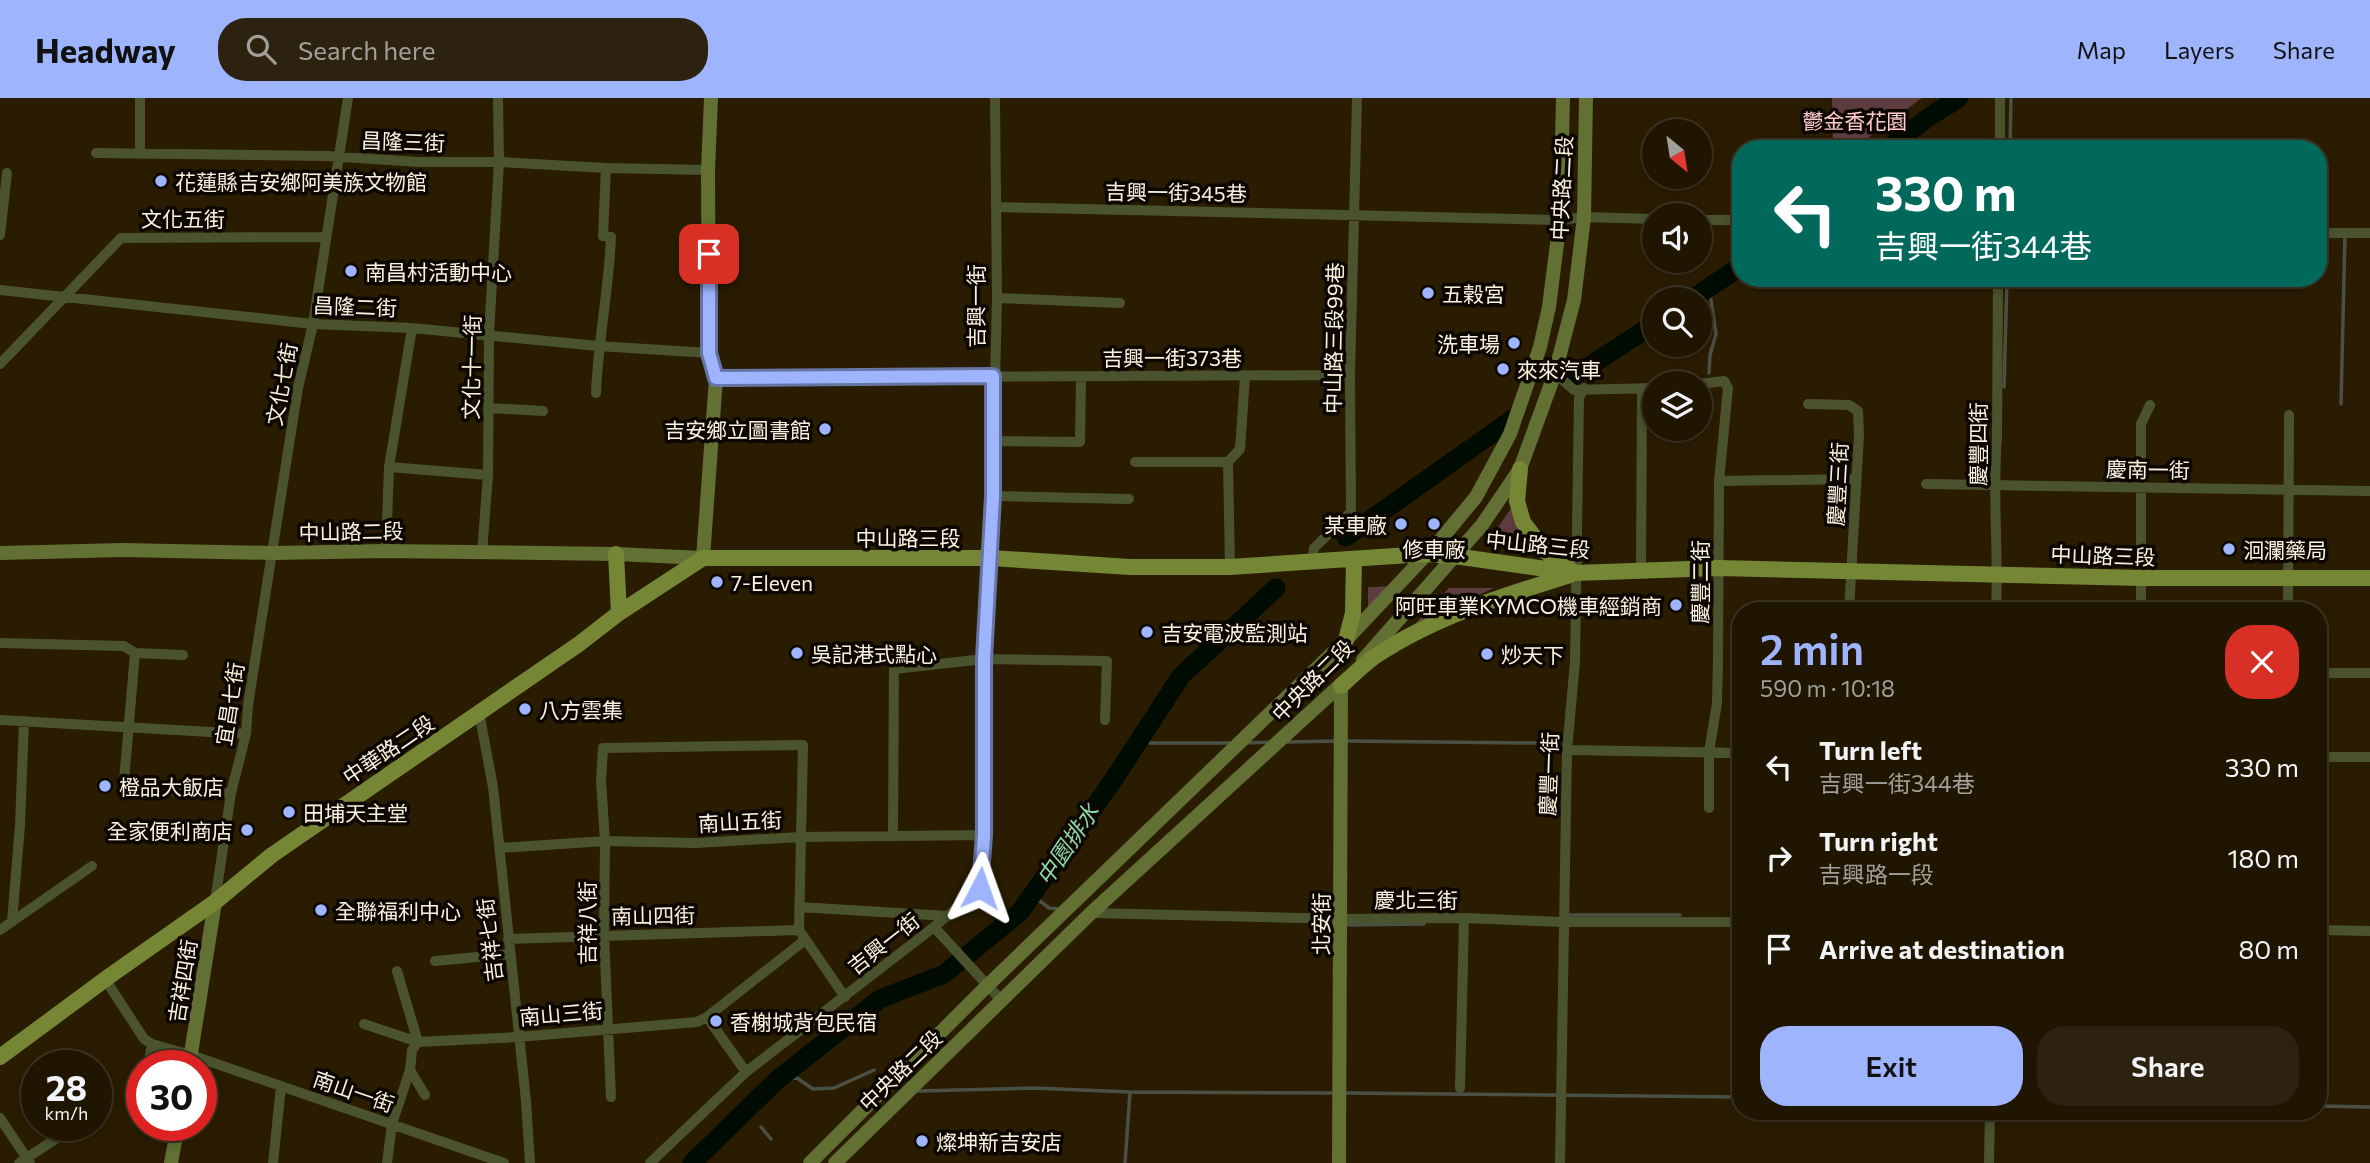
<!DOCTYPE html>
<html lang="en">
<head>
<meta charset="utf-8">
<style>
	body { margin:0; font-family:Commissioner,"Noto Sans TC",sans-serif; background:#2c220f; color:#f1f3f6; height:100vh; display:flex; flex-direction:column; font-size:26px; white-space:nowrap }
	* { box-sizing:border-box; margin:0 }
	p { font-size:23px; color:#a19f99 }
	.icon { flex:none; width:38px; height:38px; fill:none; stroke:currentColor; stroke-width:2; stroke-linecap:round; stroke-linejoin:round }
	.map { position:relative; flex:1; overflow:hidden }
	.details { position:absolute; left:1732px; top:504px; width:595px; height:518px; display:flex; flex-direction:column; background:#1f1500; border-radius:28px; box-shadow:0 4px 10px #0003,0 0 0 2px #3c3422 }
	.details>* { flex:none }
	.banner { position:absolute; left:1732px; top:42px; width:595px; height:147px; border-radius:28px; box-shadow:0 4px 10px #0003,0 0 0 2px #3c3422; background:#00695c; color:#fff; overflow:hidden }
	.needle { width:46px; rotate:150deg }
	.fabs { position:absolute; left:1642px; top:21px; display:grid; gap:14px }
	.fabs a { display:grid; place-items:center; width:70px; height:70px; border-radius:50%; background:#1f1500; box-shadow:0 4px 10px #0003,0 0 0 2px #3c3422; font-size:35px }
	.speed { position:absolute; left:21px; top:952px; display:flex; gap:14px; font-size:35px; font-weight:700; text-align:center }
	.speed>* { display:grid; place-content:center; width:91px; height:91px; border-radius:50%; background:#1f1500; box-shadow:0 4px 10px #0003,0 0 0 2px #3c3422; line-height:1 }
	.speed small { font-size:18px; font-weight:400 }
	.speed .limit { border:10px solid #d22; background:#fff; color:#111 }
	.pin { position:absolute; display:grid; place-items:center; width:60px; height:60px; color:#fff; margin:-30px; border-radius:14px; box-shadow:0 4px 10px #0006 }
	.me { position:absolute; width:77px; margin:-38px; rotate:4deg; stroke-linejoin:round; filter:drop-shadow(0 0 5px #0008) }
	.turn { display:flex; align-items:center; gap:24px; height:147px; padding:0 28px; font-size:32px }
	.turn .icon { width:91px; height:91px; stroke-width:2.5 }
	.turn b { display:block; font-size:49px; line-height:60px }
	.round { display:grid; place-items:center; flex:none; width:74px; height:74px; border-radius:28px; background:#2c220f }
	.summary { display:flex; align-items:center; justify-content:space-between; height:119px; padding:0 28px }
	h1 { font-size:42px; font-weight:600; line-height:52px; color:#9eb4fd }
	.action { display:flex; gap:14px; margin-top:auto; padding:14px 28px }
	.action a { flex:1; height:80px; border-radius:28px; background:#9eb4fd; color:#111; font-size:28px; font-weight:600; line-height:80px; text-align:center }
	.action a+a { background:#2c220f; color:#f1f3f6 }
	ul { padding:0; list-style:none }
	li { display:flex; align-items:center; gap:21px; height:91px; padding:0 28px }
	li div { flex:1 }
	li b { display:block; font-size:26px }
	li em { font-style:normal }
	header { display:flex; align-items:center; gap:42px; box-sizing:border-box; height:98px; padding:0 35px; background:#9eb4fd; color:#111 }
	header strong { font-size:33px }
	nav { display:flex; gap:38px; margin-inline-start:auto; font-size:24px }
	.search { width:490px; height:63px; background:#2c220f; display:flex; align-items:center; gap:18px; box-sizing:border-box; padding:0 24px; border-radius:28px; color:#a19f99; font-size:26px }
	.map>svg:first-child { display:block }
	.green { fill:#5c3c3e }
	.lines { fill:none; stroke-linecap:round; stroke-linejoin:round }
	.stream { stroke:#4b5045; stroke-width:3.5 }
	.river { stroke:#000b02; stroke-width:19 }
	.street { stroke:#4a532e; stroke-width:10 }
	.secondary { stroke:#627033; stroke-width:14 }
	.primary { stroke:#758635; stroke-width:16 }
	.route-casing { stroke:#6775a4; stroke-width:18 }
	.route { stroke:#9eb4fd; stroke-width:12 }
	.poi-dot { fill:#9eb4fd; stroke:#0d0701; stroke-width:2.5 }
	.labels { text-anchor:middle; dominant-baseline:central; stroke-width:7; stroke-linejoin:round; paint-order:stroke }
	.park-label { font-size:21px; fill:#fecacd; stroke:#0d0701 }
	.street-label { font-size:21px; fill:#fbf2e1; stroke:#0d0701 }
	.poi-label { font-size:21px; fill:#fbf2e1; stroke:#0d0701; text-anchor:start }
	.water-label { font-size:23px; font-style:italic; fill:#90d7a8; stroke:#0d0701 }
</style>
</head>
<body>
<header>
<strong>Headway</strong>
<div class="search"><svg class="icon" aria-label="search" viewBox="0 0 24 24"><circle cx="10" cy="10" r="6"/><path d="M15 15l6 6"/></svg>Search here</div>
<nav><a>Map</a><a>Layers</a><a>Share</a></nav>
</header>
<div class="map">
<svg width="2370" height="1065" viewBox="0 0 2370 1065">
	<rect width="100%" height="100%" fill="#291c00"/>
	<path class="green" d="M 1832,0 L 1922,0 L 1853,51 L 1833,51 Z
		M 1511,410 L 1530,447 L 1488,444 Z
		M 1400,488 L 1368,519 L 1368,489 Z
		M 1449,490 L 1494,490 L 1414,527 Z"/>
	<g class="lines">
		<path class="stream" d="M 2010,51 L 2011,0
			M 1709,189 L 1716,236 L 1710,257 L 1709,275
			M 2004,289 L 2007,180
			M 2341,306 L 2345,136
			M 1142,639 L 1150,645 L 1230,645
			M 1346,643 L 1537,645
			M 1287,644 L 1338,643
			M 1245,645 L 1272,644
			M 1032,797 L 1049,810 L 1061,811
			M 1567,817 L 1680,817
			M 1344,827 L 1424,826
			M 777,982 L 797,980 L 813,991 L 834,990 L 874,972
			M 919,993 L 1033,990 L 1130,994 L 1337,995
			M 1344,995 L 1741,999
			M 2319,1008 L 2370,1009
			M 761,1029 L 771,1041
			M 1125,1065 L 1130,994"/>
		<path class="river" d="M 1887,51 L 1929,19 L 1959,0
			M 1692,201 L 1741,168
			M 1574,278 L 1654,226
			M 1346,439 L 1514,320
			M 692,1065 L 777,982 L 880,901 L 944,876 L 1020,814 L 1114,681 L 1181,578 L 1276,490"/>
		<path class="street" d="M 2000,0 L 2000,51
			M 96,55 L 327,58 L 419,64 L 499,64 L 606,70 L 708,72
			M 140,55 L 140,0
			M 996,109 L 1560,122 L 1584,119 L 1654,121
			M 1699,122 L 1741,122
			M 2319,135 L 2370,135
			M 0,137 L 7,75
			M 0,192 L 313,226 L 412,230 L 598,248 L 709,255
			M 997,200 L 1120,205
			M 0,266 L 121,140 L 325,139
			M 1555,275 L 1574,292 L 1654,290
			M 716,280 L 1350,277
			M 1699,286 L 1724,283 L 1728,290 L 1719,383 L 1718,564 L 1717,605 L 1709,654 L 1709,710
			M 596,295 C 598,242 609,191 611,139 L 603,138 L 606,70
			M 1808,306 L 1849,307 L 1858,313 L 1859,337 L 1849,513
			M 489,310 L 543,313
			M 993,343 L 1080,344 L 1081,278
			M 1135,364 L 1228,364
			M 1228,364 L 1230,469
			M 1228,364 L 1240,351 L 1245,279
			M 389,369 L 488,377
			M 1719,383 L 1856,381
			M 1926,386 L 2370,393
			M 993,398 L 1129,401
			M 386,453 L 389,369 L 412,230
			M 482,455 L 488,377 L 489,236 L 499,64 L 498,0
			M 1312,463 L 1314,450 L 1351,414 L 1350,277 L 1357,0
			M 1641,472 L 1642,291
			M 1996,513 C 1999,455 1992,397 1997,340 L 1998,180
			M 2141,513 L 2141,326 L 2150,307
			M 2288,513 L 2289,317
			M 0,545 L 124,548 L 135,555 L 183,557
			M 854,558 L 894,559 L 893,737
			M 894,571 L 984,561 L 1107,563 L 1105,622
			M 2319,575 L 2370,575
			M 479,614 L 493,689 L 526,1003 L 530,1065
			M 0,622 L 246,636
			M 1567,652 L 1741,655
			M 2319,659 L 2370,659
			M 124,683 L 135,555
			M 175,694 L 231,695
			M 499,750 L 605,743 L 696,745 L 800,739 L 984,737
			M 215,804 L 231,695 L 246,636 L 248,607 L 298,290 L 313,226 L 348,0
			M 799,809 L 948,818
			M 1091,815 L 1341,821 L 1464,820 L 1563,824 L 1741,824
			M 12,824 L 20,727 L 24,623
			M 934,829 L 1001,902
			M 0,832 L 92,768
			M 2319,832 L 2370,833
			M 508,841 L 799,832
			M 435,863 L 510,856
			M 397,873 L 418,944
			M 105,881 L 144,941 L 152,946 L 191,957 L 504,1065
			M 707,919 L 746,974
			M 364,926 L 418,944 L 518,939 L 697,924 L 707,919 L 805,842
			M 148,968 L 152,946
			M 410,972 L 425,997
			M 131,988 L 142,982
			M 1460,990 L 1464,820
			M 611,999 L 604,836 L 605,743 L 601,683 L 603,650 L 803,647 L 799,832 L 845,899
			M 96,1014 L 102,1010
			M 0,1020 L 30,1065
			M 19,1065 L 77,1027
			M 273,1065 L 281,988
			M 387,1065 L 392,1026 L 410,972 L 412,952 L 418,944
			M 650,1065 L 746,974 L 934,829 L 980,790 L 984,737 L 984,561 L 991,460 L 997,200 L 995,0
			M 1560,1065 L 1567,652 L 1575,564 L 1579,300 L 1584,290
			M 1989,1065 L 1990,1013"/>
		<path class="secondary" d="M 0,455 L 123,452 L 273,455 L 386,453 L 616,456 L 703,460 L 716,280 L 709,255 L 708,72 L 711,0
			M 1363,562 L 1482,427 L 1520,371 L 1555,275 L 1574,202 L 1584,119 L 1586,0
			M 189,968 L 215,804
			M 171,1065 L 178,1027
			M 810,1065 L 987,888 L 1346,542 L 1442,440 L 1476,399 L 1510,336 L 1540,249 L 1549,209 L 1560,122 L 1563,0
			M 835,1065 L 1091,815 L 1348,580
			M 1339,1065 L 1341,588"/>
		<path class="primary" d="M 1520,371 L 1517,403 L 1523,424 L 1545,453 L 1573,474
			M 616,456 L 619,515
			M 1346,542 L 1353,515 L 1354,461
			M 1341,588 C 1352,578 1363,567 1374,559 C 1433,519 1503,498 1570,477
			M 0,959 L 111,877 L 215,804 L 272,757 L 579,546 L 619,515 L 703,460 L 991,460 L 1130,469 L 1230,469 L 1425,456 L 1454,458 L 1575,475 L 1718,470 L 2141,480 L 2370,480"/>
	</g>
	<g class="lines">
		<defs>
			<path id="route" d="M 709,156 L 709,255 L 716,280 L 993,278 L 993,398 L 984,561 L 984,737 L 980,790"/>
		</defs>
		<use href="#route" class="route-casing"/>
		<use href="#route" class="route"/>
	</g>
	<g class="poi-dot">
		<circle cx="161" cy="83" r="7"/>
		<circle cx="351" cy="173" r="7"/>
		<circle cx="1428" cy="195" r="7"/>
		<circle cx="1514" cy="245" r="7"/>
		<circle cx="1503" cy="271" r="7"/>
		<circle cx="825" cy="331" r="7"/>
		<circle cx="1401" cy="426" r="7"/>
		<circle cx="1434" cy="426" r="7"/>
		<circle cx="2229" cy="451" r="7"/>
		<circle cx="717" cy="484" r="7"/>
		<circle cx="1676" cy="507" r="7"/>
		<circle cx="1147" cy="534" r="7"/>
		<circle cx="797" cy="555" r="7"/>
		<circle cx="1487" cy="556" r="7"/>
		<circle cx="525" cy="611" r="7"/>
		<circle cx="105" cy="688" r="7"/>
		<circle cx="289" cy="714" r="7"/>
		<circle cx="247" cy="732" r="7"/>
		<circle cx="321" cy="812" r="7"/>
		<circle cx="716" cy="923" r="7"/>
		<circle cx="922" cy="1043" r="7"/>
	</g>
	<g class="labels">
		<g class="park-label">
			<text x="1855" y="22">鬱金香花園</text>
		</g>
		<g class="street-label">
			<text transform="translate(403 43) rotate(2)">昌隆三街</text>
			<text transform="translate(1561 90) rotate(-87)">中央路二段</text>
			<text transform="translate(1176 94) rotate(1)">吉興一街345巷</text>
			<text x="183" y="120">文化五街</text>
			<text transform="translate(355 208) rotate(2)">昌隆二街</text>
			<text transform="translate(975 208) rotate(-90)">吉興一街</text>
			<text transform="translate(1333 240) rotate(-89)">中山路三段99巷</text>
			<text x="1172" y="259">吉興一街373巷</text>
			<text transform="translate(471 269) rotate(-89)">文化十一街</text>
			<text transform="translate(281 286) rotate(-79)">文化七街</text>
			<text transform="translate(1977 346) rotate(-90)">慶豐四街</text>
			<text transform="translate(2148 371) rotate(1)">慶南一街</text>
			<text transform="translate(1837 386) rotate(-87)">慶豐三街</text>
			<text transform="translate(351 433) rotate(-1)">中山路二段</text>
			<text x="908" y="439">中山路三段</text>
			<text transform="translate(1538 446) rotate(6)">中山路三段</text>
			<text transform="translate(2103 457) rotate(2)">中山路三段</text>
			<text transform="translate(1699 484) rotate(-90)">慶豐二街</text>
			<text transform="translate(1312 582) rotate(-45)">中央路二段</text>
			<text transform="translate(229 606) rotate(-81)">宜昌七街</text>
			<text transform="translate(388 651) rotate(-34)">中華路二段</text>
			<text transform="translate(1548 676) rotate(-88)">慶豐一街</text>
			<text transform="translate(740 723) rotate(-3)">南山五街</text>
			<text x="1416" y="801">慶北三街</text>
			<text transform="translate(653 817) rotate(-1)">南山四街</text>
			<text transform="translate(586 825) rotate(-90)">吉祥八街</text>
			<text transform="translate(1320 826) rotate(-90)">北安街</text>
			<text transform="translate(489 842) rotate(-97)">吉祥七街</text>
			<text transform="translate(883 845) rotate(-38)">吉興一街</text>
			<text transform="translate(182 883) rotate(-81)">吉祥四街</text>
			<text transform="translate(561 915) rotate(-5)">南山三街</text>
			<text transform="translate(900 972) rotate(-44)">中央路二段</text>
			<text transform="translate(354 993) rotate(19)">南山一街</text>
		</g>
		<g class="poi-label">
			<text x="175" y="83">花蓮縣吉安鄉阿美族文物館</text>
			<text x="365" y="173">南昌村活動中心</text>
			<text x="1442" y="195">五榖宮</text>
			<text x="1500" y="245" text-anchor="end">洗車場</text>
			<text x="1517" y="271">來來汽車</text>
			<text x="811" y="331" text-anchor="end">吉安鄉立圖書館</text>
			<text x="1387" y="426" text-anchor="end">某車廠</text>
			<text x="1434" y="450" text-anchor="middle">修車廠</text>
			<text x="2243" y="451">洄瀾藥局</text>
			<text x="731" y="484">7-Eleven</text>
			<text x="1662" y="507" text-anchor="end">阿旺車業KYMCO機車經銷商</text>
			<text x="1161" y="534">吉安電波監測站</text>
			<text x="811" y="555">吳記港式點心</text>
			<text x="1501" y="556">炒天下</text>
			<text x="539" y="611">八方雲集</text>
			<text x="119" y="688">橙品大飯店</text>
			<text x="303" y="714">田埔天主堂</text>
			<text x="233" y="732" text-anchor="end">全家便利商店</text>
			<text x="335" y="812">全聯福利中心</text>
			<text x="730" y="923">香榭城背包民宿</text>
			<text x="936" y="1043">燦坤新吉安店</text>
		</g>
		<g class="water-label">
			<text transform="translate(1067 746) rotate(-56)">中園排水</text>
		</g>
	</g>
</svg>
<div class="fabs">
<a><svg class="needle" viewBox="-14 -14 28 28"><path d="M0-13l5 13h-10z" fill="#e53935"/><path d="M0 13l5-13h-10z" fill="#a19f99"/></svg></a>
<a><svg class="icon" aria-label="sound" viewBox="0 0 24 24"><path d="M4 9h4l5-4v14l-5-4H4zM17 9q2 3 0 6"/></svg></a>
<a><svg class="icon" aria-label="search" viewBox="0 0 24 24"><circle cx="10" cy="10" r="6"/><path d="M15 15l6 6"/></svg></a>
<a><svg class="icon" aria-label="layers" viewBox="0 0 24 24"><path d="M12 4l9 5-9 5-9-5zM3 14l9 5 9-5"/></svg></a>
</div>
<div class="speed"><div>28<small>km/h</small></div><div class="limit">30</div></div>
<div class="pin" style="left:709px;top:156px;background:#d93025"><svg class="icon" aria-label="arrive" viewBox="0 0 24 24"><path d="M6 21V4h12l-3 4 3 4H6"/></svg></div>
<svg class="me" style="left:980px;top:790px" viewBox="-20 -20 40 40"><path d="M0-17L14 15 0 8-14 15z" fill="#9eb4fd" stroke="#fff" stroke-width="4"/></svg>
<div class="banner">
<div class="turn"><svg class="icon" aria-label="left" viewBox="0 0 24 24"><path d="M17 20v-9H6M10 6l-5 5 5 5"/></svg><div><b>330 m</b>吉興一街344巷</div></div>
</div>
<section class="details">
<div class="summary"><div><h1>2 min</h1><p>590 m · 10:18</p></div><a class="round" style="background:#d93025;color:#fff"><svg class="icon" aria-label="close" viewBox="0 0 24 24"><path d="M6 6l12 12M18 6L6 18"/></svg></a></div>
<ul>
<li><svg class="icon" aria-label="left" viewBox="0 0 24 24"><path d="M17 20v-9H6M10 6l-5 5 5 5"/></svg><div><b>Turn left</b><p>吉興一街344巷</p></div><em>330 m</em></li>
<li><svg class="icon" aria-label="right" viewBox="0 0 24 24"><path d="M7 20v-9h11M14 6l5 5-5 5"/></svg><div><b>Turn right</b><p>吉興路一段</p></div><em>180 m</em></li>
<li><svg class="icon" aria-label="arrive" viewBox="0 0 24 24"><path d="M6 21V4h12l-3 4 3 4H6"/></svg><div><b>Arrive at destination</b></div><em>80 m</em></li>
</ul>
<div class="action"><a>Exit</a><a>Share</a></div>
</section>
</div>
</body>
</html>
